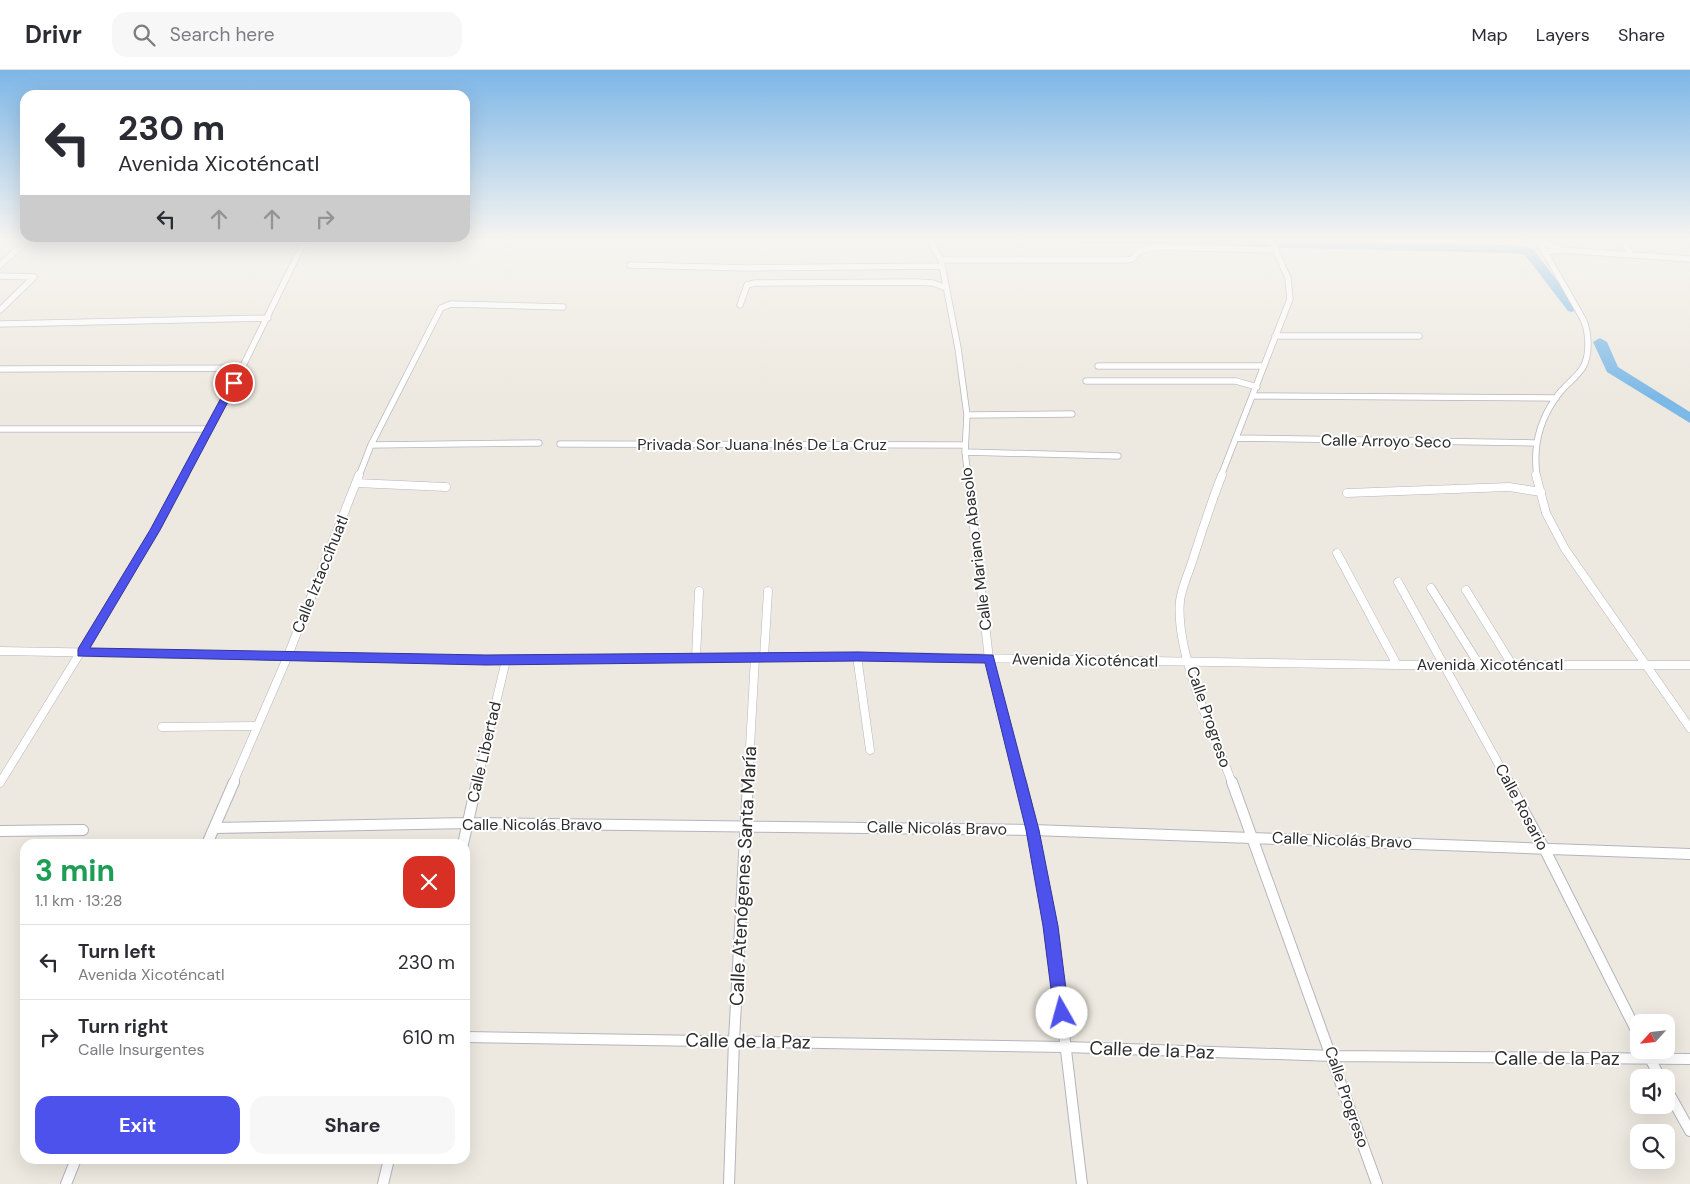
<!DOCTYPE html>
<html lang="en">
<head>
<meta charset="utf-8">
<style>
	body { margin:0; font-family:"DM Sans",sans-serif; background:#f7f7f7; color:#2b2b33; height:100vh; display:flex; flex-direction:column; font-size:19px; white-space:nowrap }
	* { box-sizing:border-box; margin:0 }
	p { font-size:16px; color:#7c7c81 }
	.icon { flex:none; width:28px; height:28px; fill:none; stroke:currentColor; stroke-width:2; stroke-linecap:round; stroke-linejoin:round }
	.map { position:relative; flex:1; overflow:hidden }
	.drawer { position:absolute; left:20px; top:769px; width:450px; height:325px; display:flex; flex-direction:column; background:#fff; border-radius:15px; box-shadow:0 5px 20px #0002 }
	.drawer>* { flex:none }
	.guide { position:absolute; left:20px; top:20px; width:450px; height:152px; border-radius:15px; box-shadow:0 5px 20px #0002; background:#fff; color:#2b2b33; overflow:hidden }
	.needle { width:32px; rotate:243deg }
	.fabs { position:absolute; left:1630px; top:944px; display:grid; gap:10px }
	.fabs a { display:grid; place-items:center; width:45px; height:45px; border-radius:10px; background:#fff; box-shadow:0 5px 20px #0002; font-size:25px }
	.pin { position:absolute; display:grid; place-items:center; width:42px; height:42px; color:#fff; margin:-21px; border:2px solid #fff; border-radius:50%; box-shadow:0 1px 5px #0007 }
	.me { position:absolute; width:55px; margin:-28px; rotate:353deg; stroke-linejoin:round; filter:drop-shadow(0 0 4px #0008) }
	.turn { display:flex; align-items:center; gap:18px; height:105px; padding:0 15px; font-size:22px }
	.turn .icon { width:65px; height:65px; stroke-width:2.5 }
	.turn b { display:block; font-size:35px; line-height:42px }
	.lanes { display:flex; align-items:center; height:48px; padding:0 15px; background:#0003; justify-content:center; gap:25px; direction:ltr }
	.lanes .off { opacity:.35 }
	.round { display:grid; place-items:center; flex:none; width:52px; height:52px; border-radius:15px; background:#f7f7f7 }
	.overview { display:flex; align-items:center; justify-content:space-between; height:85px; padding:0 15px }
	h1 { font-size:30px; font-weight:700; line-height:38px; color:#1e9e55 }
	.primary-button { display:flex; gap:10px; margin-top:auto; padding:10px 15px }
	.primary-button a { flex:1; height:58px; border-radius:15px; background:#4e52ec; color:#fff; font-size:20px; font-weight:700; line-height:58px; text-align:center }
	.primary-button a+a { background:#f7f7f7; color:#2b2b33 }
	ul { padding:0; list-style:none }
	li { display:flex; align-items:center; gap:15px; height:75px; padding:0 15px; border-top:1px solid #e1e1e2 }
	li div { flex:1 }
	li b { display:block; font-size:19px }
	li em { font-style:normal }
	header { display:flex; align-items:center; gap:30px; box-sizing:border-box; height:70px; padding:0 25px; background:#fff; border-bottom:1px solid #e1e1e2 }
	header strong { font-size:24px }
	nav { display:flex; gap:28px; margin-inline-start:auto; font-size:18px }
	.search { width:350px; height:45px; background:#f7f7f7; display:flex; align-items:center; gap:12px; box-sizing:border-box; padding:0 18px; border-radius:15px; color:#7c7c81; font-size:19px }
	.map>svg:first-child { display:block }
	.lines { fill:none; stroke-linecap:round; stroke-linejoin:round }
	.river { fill:#7db9e6; fill-rule:evenodd }
	.street-far2-casing { stroke:#b4b4bf; stroke-width:7 }
	.street-far1-casing { stroke:#b4b4bf; stroke-width:9 }
	.street-casing { stroke:#b4b4bf; stroke-width:12 }
	.street-far2 { stroke:#fff; stroke-width:5.5 }
	.street-far1 { stroke:#fff; stroke-width:8 }
	.street { stroke:#fff; stroke-width:10 }
	.route { fill:#4e52ec; stroke:#333599 }
	.labels { text-anchor:middle; dominant-baseline:central; stroke-width:4; stroke-linejoin:round; paint-order:stroke }
	.street-label { font-size:16px; fill:#2d2d2d; stroke:#fff }
	.near-street-label { font-size:19px; fill:#2d2d2d; stroke:#fff }
</style>
</head>
<body>
<header>
<strong>Drivr</strong>
<div class="search"><svg class="icon" aria-label="search" viewBox="0 0 24 24"><circle cx="10" cy="10" r="6"/><path d="M15 15l6 6"/></svg>Search here</div>
<nav><a>Map</a><a>Layers</a><a>Share</a></nav>
</header>
<div class="map">
<svg width="1690" height="1114" viewBox="0 0 1690 1114">
	<rect width="100%" height="100%" fill="#ede9e0"/>
	<g class="lines">
		<path class="river" d="M 1070,170 L 1267,170 L 1511,175 L 1533,179 L 1578,238 L 1572,242 L 1568,241 L 1525,185 L 1511,183 L 1076,173 Z
			M 1600,268 L 1607,272 L 1618,297 L 1690,342 L 1690,353 L 1607,302 L 1593,272 Z"/>
		<defs>
			<path id="street-far2" d="M 930,170 L 941,190 L 958,278 L 967,345 L 965,382 L 968,406
				M 1539,170 L 1561,180
				M 1621,170 L 1631,184
				M 1546,182 L 1561,180 L 1690,189
				M 941,190 L 1127,190 L 1132,189 L 1140,181 L 1156,177 L 1276,180
				M 0,195 L 28,170
				M 630,195 L 747,198 L 942,196
				M 0,206 L 34,207 L 0,240
				M 740,235 L 747,215 L 755,213 L 916,212 L 933,213 L 946,218
				M 0,254 L 268,248
				M 1275,266 L 1419,266
				M 1098,296 L 1264,296
				M 0,299 L 242,298
				M 1086,311 L 1236,311 L 1257,317
				M 1254,326 L 1556,328
				M 967,345 L 1072,344
				M 0,359 L 208,359
				M 1236,368 L 1535,373
				M 560,374 L 965,375
				M 371,375 L 539,373
				M 965,382 L 1118,386
				M 184,406 L 242,298 L 305,170
				M 359,406 L 371,375 L 441,238 L 451,234 L 563,237
				M 1221,406 L 1290,229 L 1288,208 L 1271,170
				M 1537,406 C 1533,379 1539,352 1555,329 C 1569,307 1588,306 1588,275 C 1588,265 1587,257 1583,249 L 1538,170"/>
			<path id="street-far1" d="M 968,405 L 989,589 L 1021,713
				M 1222,405 C 1210,435 1201,465 1191,495 C 1187,507 1181,520 1180,531 C 1175,584 1214,663 1232,713
				M 1536,405 L 1546,443 L 1565,479 L 1690,658
				M 356,413 L 446,417
				M 1347,423 L 1509,417 L 1541,422
				M 1337,483 L 1397,595
				M 1398,512 L 1509,713
				M 1431,518 L 1478,593
				M 1466,520 L 1511,593
				M 0,581 L 506,590 L 857,586 L 1397,595 L 1690,595
				M 857,586 L 870,680
				M 764,587 L 768,521
				M 696,588 L 699,521
				M 162,657 L 257,656
				M 0,713 L 155,461 L 185,405
				M 233,713 L 287,588 L 359,405
				M 477,713 L 506,590
				M 748,713 L 755,587"/>
			<path id="street" d="M 1021,712 C 1054,843 1065,980 1082,1114
				M 1232,712 L 1377,1114
				M 1508,712 L 1544,778 L 1639,966
				M 214,758 L 468,753 L 1033,760 L 1690,784
				M 0,761 L 83,760
				M 207,774 L 234,712
				M 463,774 L 477,712
				M 465,967 L 1066,977 L 1334,986 L 1690,989
				M 1646,980 L 1660,1008
				M 1666,1018 L 1690,1061
				M 66,1114 L 76,1089
				M 383,1114 L 389,1089
				M 729,1114 L 734,970 L 748,712"/>
		</defs>
		<use href="#street-far2" class="street-far2-casing"/>
		<use href="#street-far1" class="street-far1-casing"/>
		<use href="#street" class="street-casing"/>
		<use href="#street-far2" class="street-far2"/>
		<use href="#street-far1" class="street-far1"/>
		<use href="#street" class="street"/>
	</g>
	<linearGradient id="sky" x2="0" y2="1"><stop stop-color="#7db6e7"/><stop offset="0.52" stop-color="#f7f5f1"/><stop offset="1" stop-color="#f7f5f1" stop-opacity="0"/></linearGradient>
	<rect width="1690" height="326" fill="url(#sky)"/>
	<path class="route" d="M 234,310 L 238,313 L 160,460 L 90,578 L 486,585 L 857,582 L 993,585 L 1039,760 L 1058,856 L 1069,943 L 1067,948 L 1062,950 L 1056,948 L 1054,943 L 1043,856 L 1026,760 L 985,593 L 857,591 L 486,595 L 78,586 L 78,579 L 150,460 L 229,313 Z"/>
	<g class="labels">
		<g class="street-label">
			<text transform="translate(1386 371) rotate(1)">Calle Arroyo Seco</text>
			<text x="762" y="374">Privada Sor Juana Inés De La Cruz</text>
			<text transform="translate(976 479) rotate(-97)">Calle Mariano Abasolo</text>
			<text transform="translate(320 504) rotate(-68)">Calle Iztaccíhuatl</text>
			<text transform="translate(1085 590) rotate(1)">Avenida Xicoténcatl</text>
			<text x="1490" y="594">Avenida Xicoténcatl</text>
			<text transform="translate(1209 647) rotate(71)">Calle Progreso</text>
			<text transform="translate(484 682) rotate(-77)">Calle Libertad</text>
			<text transform="translate(1522 737) rotate(62)">Calle Rosario</text>
			<text x="532" y="754">Calle Nicolás Bravo</text>
			<text transform="translate(937 758) rotate(1)">Calle Nicolás Bravo</text>
			<text transform="translate(1342 770) rotate(2)">Calle Nicolás Bravo</text>
			<text transform="translate(1347 1027) rotate(71)">Calle Progreso</text>
		</g>
		<g class="near-street-label">
			<text transform="translate(743 806) rotate(-87)">Calle Atenógenes Santa María</text>
			<text transform="translate(748 971) rotate(1)">Calle de la Paz</text>
			<text transform="translate(1152 980) rotate(2)">Calle de la Paz</text>
			<text x="1557" y="988">Calle de la Paz</text>
		</g>
	</g>
</svg>
<div class="fabs">
<a><svg class="needle" viewBox="-14 -14 28 28"><path d="M0-13l5 13h-10z" fill="#e53935"/><path d="M0 13l5-13h-10z" fill="#7c7c81"/></svg></a>
<a><svg class="icon" aria-label="sound" viewBox="0 0 24 24"><path d="M4 9h4l5-4v14l-5-4H4zM17 9q2 3 0 6"/></svg></a>
<a><svg class="icon" aria-label="search" viewBox="0 0 24 24"><circle cx="10" cy="10" r="6"/><path d="M15 15l6 6"/></svg></a>
</div>
<div class="pin" style="left:234px;top:313px;background:#d93025"><svg class="icon" aria-label="arrive" viewBox="0 0 24 24"><path d="M6 21V4h12l-3 4 3 4H6"/></svg></div>
<svg class="me" style="left:1062px;top:943px" viewBox="-20 -20 40 40"><circle r="19" fill="#fff"/><path d="M0-13L10 11 0 6-10 11z" fill="#4e52ec"/></svg>
<div class="guide">
<div class="turn"><svg class="icon" aria-label="left" viewBox="0 0 24 24"><path d="M17 20v-9H6M10 6l-5 5 5 5"/></svg><div><b>230 m</b>Avenida Xicoténcatl</div></div>
<div class="lanes"><svg class="icon" aria-label="left" viewBox="0 0 24 24"><path d="M17 20v-9H6M10 6l-5 5 5 5"/></svg><svg class="icon off" aria-label="ahead" viewBox="0 0 24 24"><path d="M12 20V5M6 11l6-6 6 6"/></svg><svg class="icon off" aria-label="ahead" viewBox="0 0 24 24"><path d="M12 20V5M6 11l6-6 6 6"/></svg><svg class="icon off" aria-label="right" viewBox="0 0 24 24"><path d="M7 20v-9h11M14 6l5 5-5 5"/></svg></div>
</div>
<section class="drawer">
<div class="overview"><div><h1>3 min</h1><p>1.1 km · 13:28</p></div><a class="round" style="background:#d93025;color:#fff"><svg class="icon" aria-label="close" viewBox="0 0 24 24"><path d="M6 6l12 12M18 6L6 18"/></svg></a></div>
<ul>
<li><svg class="icon" aria-label="left" viewBox="0 0 24 24"><path d="M17 20v-9H6M10 6l-5 5 5 5"/></svg><div><b>Turn left</b><p>Avenida Xicoténcatl</p></div><em>230 m</em></li>
<li><svg class="icon" aria-label="right" viewBox="0 0 24 24"><path d="M7 20v-9h11M14 6l5 5-5 5"/></svg><div><b>Turn right</b><p>Calle Insurgentes</p></div><em>610 m</em></li>
</ul>
<div class="primary-button"><a>Exit</a><a>Share</a></div>
</section>
</div>
</body>
</html>
